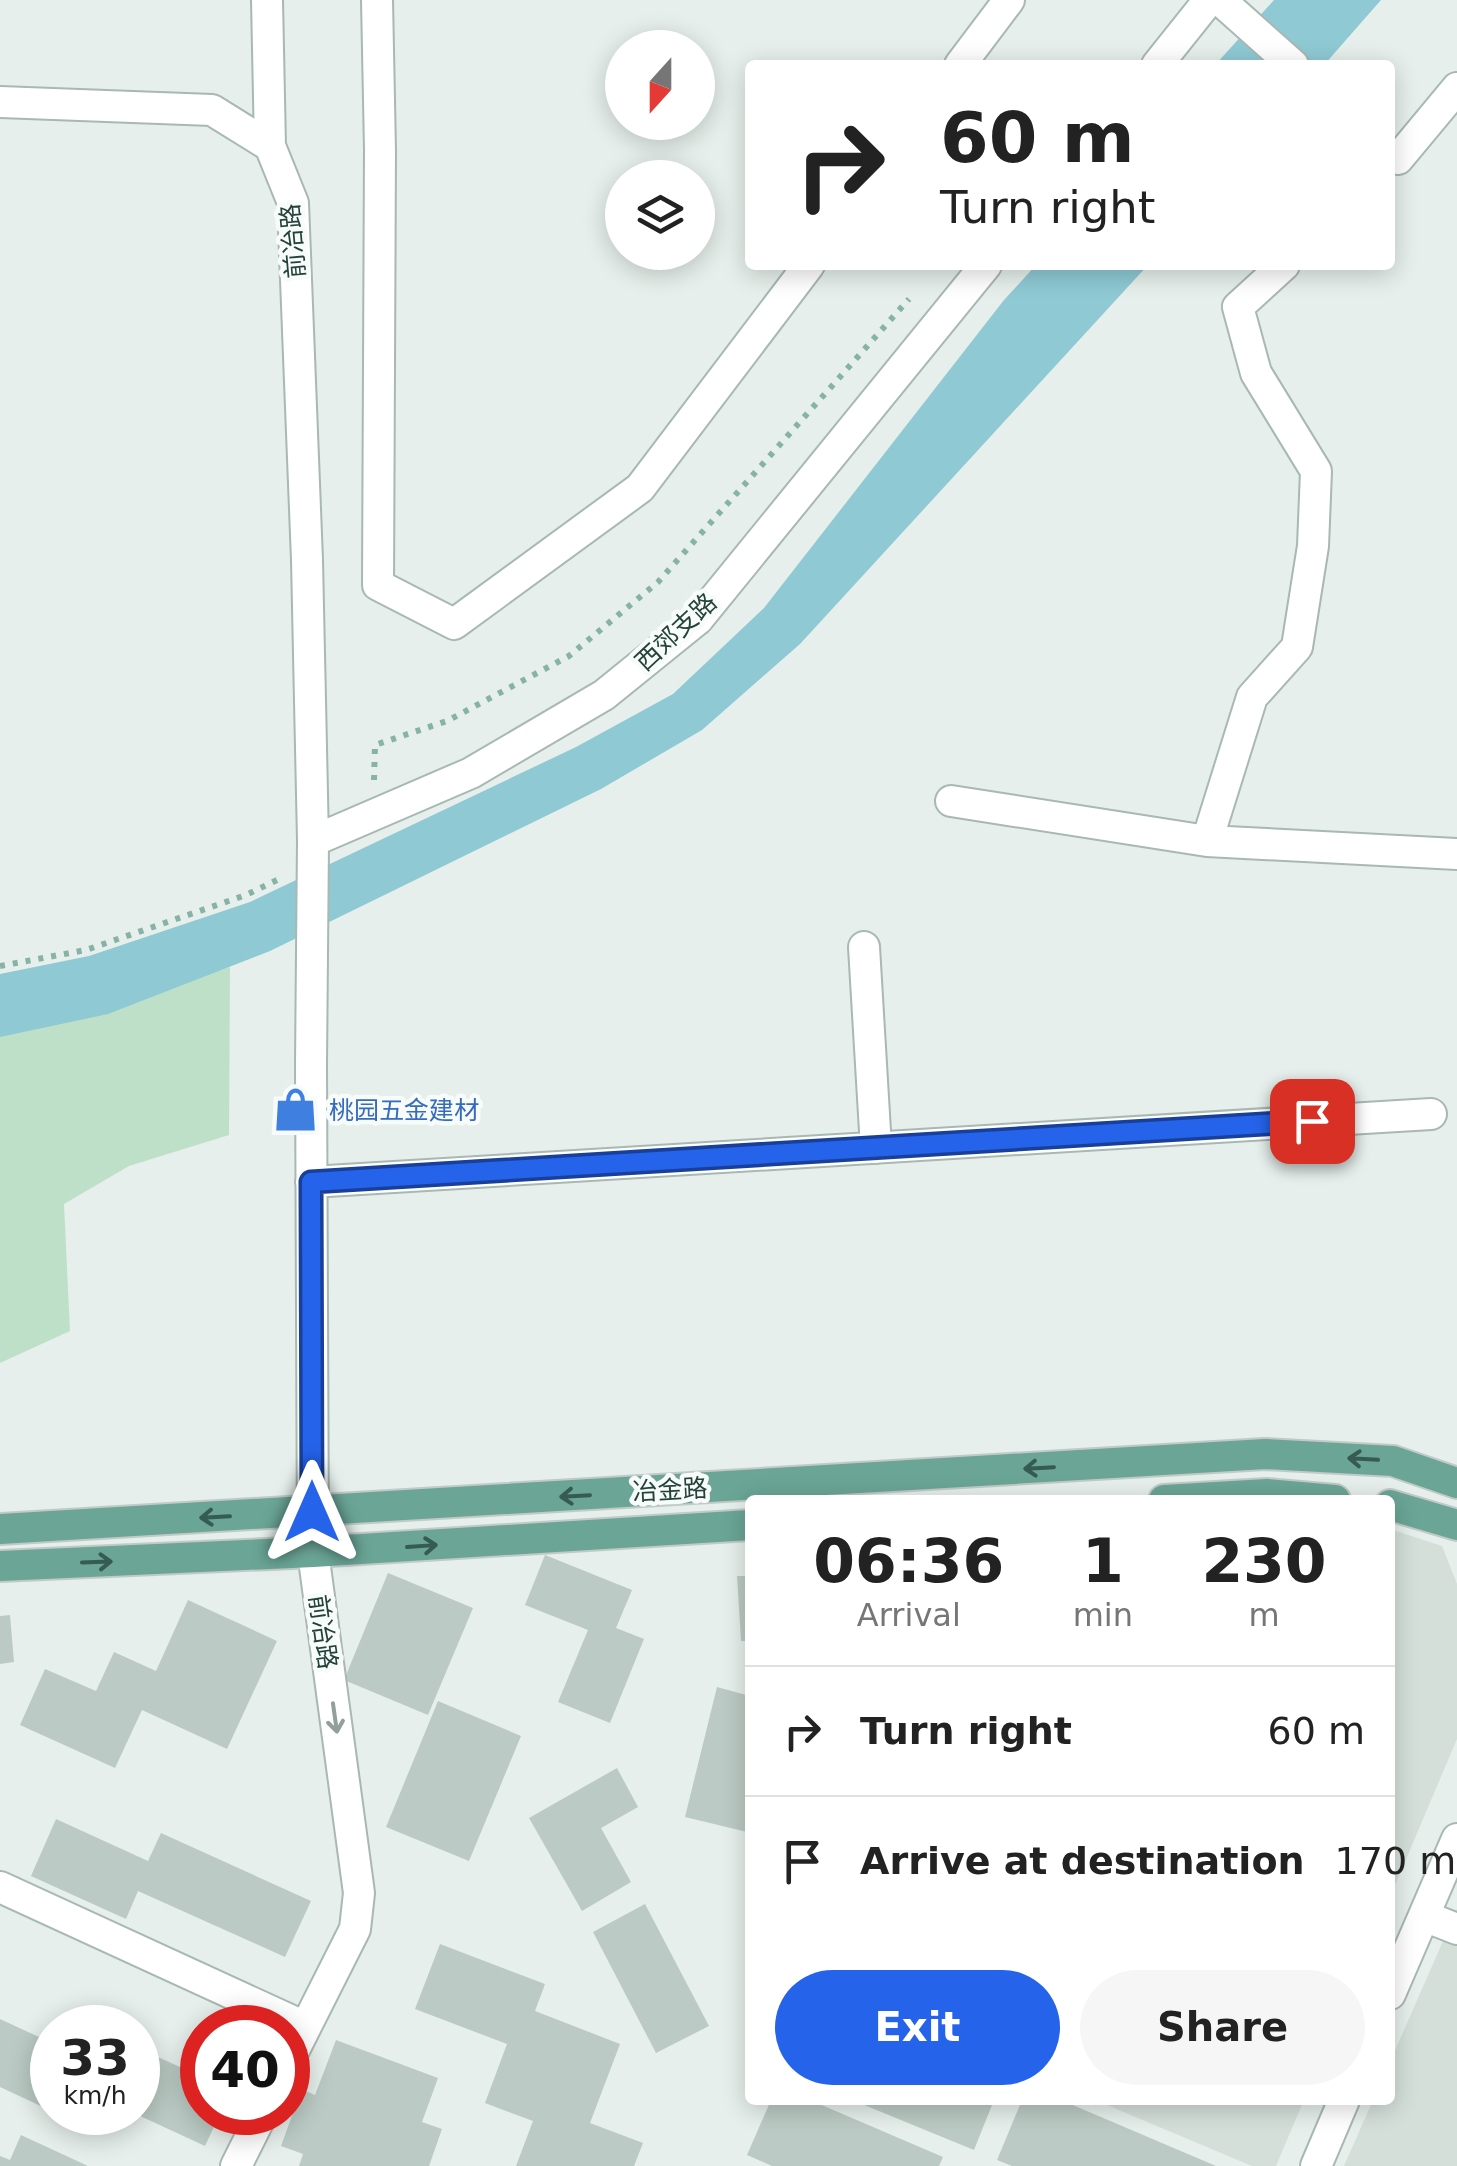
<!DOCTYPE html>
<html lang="en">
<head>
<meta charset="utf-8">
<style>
	body { margin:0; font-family:"DejaVu Sans","Noto Sans SC",sans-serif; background:#f6f6f6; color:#222; height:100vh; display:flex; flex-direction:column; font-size:38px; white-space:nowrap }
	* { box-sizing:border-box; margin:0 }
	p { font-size:32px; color:#767676 }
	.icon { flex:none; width:55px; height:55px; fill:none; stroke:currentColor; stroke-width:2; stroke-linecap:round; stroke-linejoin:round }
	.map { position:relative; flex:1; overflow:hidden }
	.side { position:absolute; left:745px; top:1495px; width:650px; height:610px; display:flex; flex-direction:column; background:#fff; border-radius:10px; box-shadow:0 5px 25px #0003 }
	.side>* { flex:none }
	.hud { position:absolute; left:745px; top:60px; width:650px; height:210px; border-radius:10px; box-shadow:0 5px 25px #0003; background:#fff; color:#222; overflow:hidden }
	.needle { width:65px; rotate:201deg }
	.buttons { position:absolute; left:605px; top:30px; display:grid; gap:20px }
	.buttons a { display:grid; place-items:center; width:110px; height:110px; border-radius:50%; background:#fff; box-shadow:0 5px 25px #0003; font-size:50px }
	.speed { position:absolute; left:30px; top:2005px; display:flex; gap:20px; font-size:50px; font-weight:700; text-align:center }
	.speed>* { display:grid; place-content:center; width:130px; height:130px; border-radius:50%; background:#fff; box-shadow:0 5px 25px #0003; line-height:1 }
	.speed small { font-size:25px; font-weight:400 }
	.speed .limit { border:15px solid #d22; background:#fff; color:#111 }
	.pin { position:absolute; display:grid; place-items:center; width:85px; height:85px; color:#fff; margin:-42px; border-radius:20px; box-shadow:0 5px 15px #0006 }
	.me { position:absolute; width:110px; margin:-55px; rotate:0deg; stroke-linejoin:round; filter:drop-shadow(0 0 8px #0008) }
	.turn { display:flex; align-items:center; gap:35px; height:210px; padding:0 30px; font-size:45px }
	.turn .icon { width:130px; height:130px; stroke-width:2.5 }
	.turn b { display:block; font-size:70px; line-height:85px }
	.eta { display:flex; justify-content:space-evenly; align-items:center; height:170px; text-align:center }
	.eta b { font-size:60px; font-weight:700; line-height:70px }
	.cta { display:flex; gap:20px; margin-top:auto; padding:20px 30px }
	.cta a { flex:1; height:115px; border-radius:60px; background:#2563eb; color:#fff; font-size:40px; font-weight:700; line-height:115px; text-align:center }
	.cta a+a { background:#f6f6f6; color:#222 }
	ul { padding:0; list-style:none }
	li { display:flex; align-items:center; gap:30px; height:130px; padding:0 30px; border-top:2px solid #e0e0e0 }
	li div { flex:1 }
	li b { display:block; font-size:38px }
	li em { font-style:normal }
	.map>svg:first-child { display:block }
	.built { fill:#d4dfda }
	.green { fill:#bfe0c8 }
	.water { fill:#8ec9d4 }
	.building { fill:#bbcac4 }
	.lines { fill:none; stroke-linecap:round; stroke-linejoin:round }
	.minor-casing { stroke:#a8b8b2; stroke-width:34 }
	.major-casing { stroke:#c2cac8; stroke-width:34 }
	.path { stroke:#86b3a5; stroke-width:6; stroke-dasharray:5 8; stroke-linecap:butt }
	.minor { stroke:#fff; stroke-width:30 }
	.major { stroke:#6aa596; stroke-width:30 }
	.minor-bridge-casing { stroke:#a8b8b2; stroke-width:34; stroke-linecap:butt }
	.minor-bridge { stroke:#fff; stroke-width:30 }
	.oneway { stroke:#365b51 }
	.oneway2 { stroke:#92a09c }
	.route-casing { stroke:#184099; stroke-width:25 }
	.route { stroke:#2563eb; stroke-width:18 }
	.labels { text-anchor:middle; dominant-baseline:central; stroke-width:9; stroke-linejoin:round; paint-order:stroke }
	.street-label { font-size:25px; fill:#24423a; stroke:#f7fbf9 }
	.shop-label { font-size:25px; fill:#366cbe; stroke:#f7fbf9; text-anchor:start }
</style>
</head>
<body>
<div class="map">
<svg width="1457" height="2166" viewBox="0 0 1457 2166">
	<rect width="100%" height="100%" fill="#e6efeb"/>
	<path class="built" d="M 1390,1529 L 1442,1546 L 1457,1584 L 1457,1739 L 1390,1897 Z
		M 1457,1909 L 1457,2166 L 1344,2166 L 1373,2100 L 1390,2100 L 1390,2062 Z
		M 1095,2100 L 1304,2100 L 1276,2166 L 1252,2166 Z"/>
	<path class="green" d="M 230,967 L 229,1135 L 129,1166 L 64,1204 L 70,1331 L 0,1363 L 0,1036 Z"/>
	<path class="water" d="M 1274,0 L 1381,0 L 1324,65 L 1215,65 Z
		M 1036,265 L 1148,265 L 800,644 L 702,730 L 601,789 L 270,951 L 108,1014 L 0,1037 L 0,974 L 89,956 L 250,902 L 576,747 L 673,694 L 764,608 L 1004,300 Z"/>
	<path class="building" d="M 545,1555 L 632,1590 L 616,1628 L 644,1639 L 610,1723 L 558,1702 L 588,1630 L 525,1605 Z
		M 388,1573 L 473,1608 L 428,1715 L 344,1680 Z
		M 737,1576 L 750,1576 L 750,1641 L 741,1641 Z
		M 188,1600 L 277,1641 L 227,1749 L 142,1710 L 115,1768 L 20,1725 L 45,1669 L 96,1691 L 114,1652 L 156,1671 Z
		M 10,1615 L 14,1662 L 0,1664 L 0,1616 Z
		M 717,1687 L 750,1696 L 750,1818 L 747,1832 L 685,1817 Z
		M 438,1701 L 521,1736 L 469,1861 L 386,1827 Z
		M 617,1768 L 638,1807 L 601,1828 L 631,1882 L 582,1911 L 529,1818 Z
		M 56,1819 L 148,1861 L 161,1833 L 311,1901 L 285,1957 L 138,1891 L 126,1919 L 31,1876 Z
		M 645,1904 L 709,2026 L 656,2053 L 593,1932 Z
		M 440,1944 L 545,1984 L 535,2011 L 620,2044 L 590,2123 L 643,2143 L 634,2166 L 516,2166 L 533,2121 L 485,2103 L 507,2044 L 415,2009 Z
		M 0,2019 L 52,2043 L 52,2092 L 45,2108 L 0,2087 Z
		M 336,2040 L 438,2078 L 422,2122 L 442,2129 L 429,2166 L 299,2166 L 303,2154 L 281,2146 L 293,2113 L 288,2110 L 288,2104 L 294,2086 L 315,2095 Z
		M 138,2048 L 202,2077 L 202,2112 L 221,2112 L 205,2146 L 138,2115 Z
		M 771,2100 L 810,2100 L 943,2157 L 939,2166 L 772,2166 L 747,2155 Z
		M 852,2100 L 994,2100 L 974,2150 Z
		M 1022,2100 L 1061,2100 L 1216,2166 L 1012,2166 L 997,2160 Z
		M 21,2135 L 88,2166 L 0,2166 L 0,2156 L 10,2160 Z"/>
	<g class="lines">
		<defs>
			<path id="minor" d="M 267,0 L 270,146
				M 377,0 L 380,150 L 378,585 L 454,624 L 640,488 L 809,265
				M 1220,0 L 1293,65
				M 960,65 L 1009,0
				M 1157,65 L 1209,0
				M 0,102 L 212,110 L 270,146 L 293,203 L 307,560
				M 1398,159 L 1457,88
				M 698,619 L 986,265
				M 951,801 L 1207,841 L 1457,854
				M 1207,841 L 1252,697 L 1297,647 L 1313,546 L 1316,471 L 1256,373 L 1238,307 L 1284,265
				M 864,947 L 876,1148
				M 311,1182 L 1431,1114
				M 0,1887 L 305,2027
				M 1424,1916 L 1457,1929
				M 1390,1994 L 1457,1839
				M 288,2062 L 355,1929 L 359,1893 L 313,1552 L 311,1065
				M 236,2166 L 263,2112
				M 1316,2166 L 1344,2100"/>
			<path id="major" d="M 1164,1500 L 1267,1494 L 1335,1500
				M 1390,1505 L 1457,1525
				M 0,1529 L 1265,1454 L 1393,1461 L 1457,1483
				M 0,1566 L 313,1552 L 750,1525"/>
		</defs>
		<use href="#minor" class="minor-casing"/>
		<use href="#major" class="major-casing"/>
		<path class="path" d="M 374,780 L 375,745 L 447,721 L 569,656 L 658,582 L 909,299
			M 0,966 L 86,950 L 246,895 L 279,879"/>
		<use href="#minor" class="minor"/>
		<use href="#major" class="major"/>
		<defs>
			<path id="minor-bridge" d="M 307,560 L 313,841 L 311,1065
				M 313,841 L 471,773 L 604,695 L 698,619"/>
		</defs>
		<use href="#minor-bridge" class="minor-bridge-casing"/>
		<use href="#minor-bridge" class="minor-bridge"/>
	</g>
	<defs><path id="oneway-shaft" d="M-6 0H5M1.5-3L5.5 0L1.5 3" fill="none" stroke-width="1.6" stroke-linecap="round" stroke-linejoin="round" transform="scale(2.5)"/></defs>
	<g class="oneway">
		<use href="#oneway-shaft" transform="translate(1363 1459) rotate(-177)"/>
		<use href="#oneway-shaft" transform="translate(1039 1468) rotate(177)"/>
		<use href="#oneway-shaft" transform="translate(575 1496) rotate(177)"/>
		<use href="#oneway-shaft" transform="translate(215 1517) rotate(177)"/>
		<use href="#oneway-shaft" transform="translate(422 1546) rotate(-4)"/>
		<use href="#oneway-shaft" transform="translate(97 1562) rotate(-2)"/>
	</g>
	<use class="oneway2" href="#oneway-shaft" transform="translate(335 1718) rotate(82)"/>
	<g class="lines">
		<defs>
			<path id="route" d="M 312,1512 L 311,1182 L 1312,1121"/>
		</defs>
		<use href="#route" class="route-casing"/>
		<use href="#route" class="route"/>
	</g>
	<defs>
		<symbol id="shop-bare" viewBox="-9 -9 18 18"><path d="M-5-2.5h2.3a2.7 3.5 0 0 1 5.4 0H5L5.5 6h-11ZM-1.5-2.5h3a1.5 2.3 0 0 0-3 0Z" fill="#3f7fe0" stroke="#f7fbf9" stroke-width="2.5" paint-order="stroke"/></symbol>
	</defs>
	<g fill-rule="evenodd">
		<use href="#shop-bare" x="264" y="1078" width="63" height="63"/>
	</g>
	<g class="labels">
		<g class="street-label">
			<text transform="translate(293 241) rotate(-95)">前冶路</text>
			<text transform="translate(676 632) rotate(-43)">西郊支路</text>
			<text transform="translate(670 1490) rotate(-3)">冶金路</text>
			<text transform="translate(323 1632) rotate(82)">前冶路</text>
		</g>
		<g class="shop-label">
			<text x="329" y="1110">桃园五金建材</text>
		</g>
	</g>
</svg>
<div class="buttons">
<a><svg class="needle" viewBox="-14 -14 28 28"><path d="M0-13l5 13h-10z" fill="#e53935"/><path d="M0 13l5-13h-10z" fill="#767676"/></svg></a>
<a><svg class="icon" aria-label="layers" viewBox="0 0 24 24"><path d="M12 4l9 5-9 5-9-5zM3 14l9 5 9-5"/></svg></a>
</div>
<div class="speed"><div>33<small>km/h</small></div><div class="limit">40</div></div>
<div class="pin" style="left:1312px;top:1121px;background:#d93025"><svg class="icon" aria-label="arrive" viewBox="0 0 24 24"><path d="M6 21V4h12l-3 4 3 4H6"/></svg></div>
<svg class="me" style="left:312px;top:1512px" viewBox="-20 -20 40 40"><path d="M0-17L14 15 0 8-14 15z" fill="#2563eb" stroke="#fff" stroke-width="4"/></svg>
<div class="hud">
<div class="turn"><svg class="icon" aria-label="right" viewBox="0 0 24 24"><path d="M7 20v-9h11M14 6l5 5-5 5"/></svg><div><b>60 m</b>Turn right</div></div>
</div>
<section class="side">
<div class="eta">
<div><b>06:36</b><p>Arrival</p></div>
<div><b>1</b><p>min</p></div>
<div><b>230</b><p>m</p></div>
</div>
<ul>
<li><svg class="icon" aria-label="right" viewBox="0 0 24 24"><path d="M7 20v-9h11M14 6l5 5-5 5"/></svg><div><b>Turn right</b></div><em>60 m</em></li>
<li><svg class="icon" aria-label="arrive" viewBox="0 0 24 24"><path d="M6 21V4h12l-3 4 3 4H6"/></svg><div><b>Arrive at destination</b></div><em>170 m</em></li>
</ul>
<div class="cta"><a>Exit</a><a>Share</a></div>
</section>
</div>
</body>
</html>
